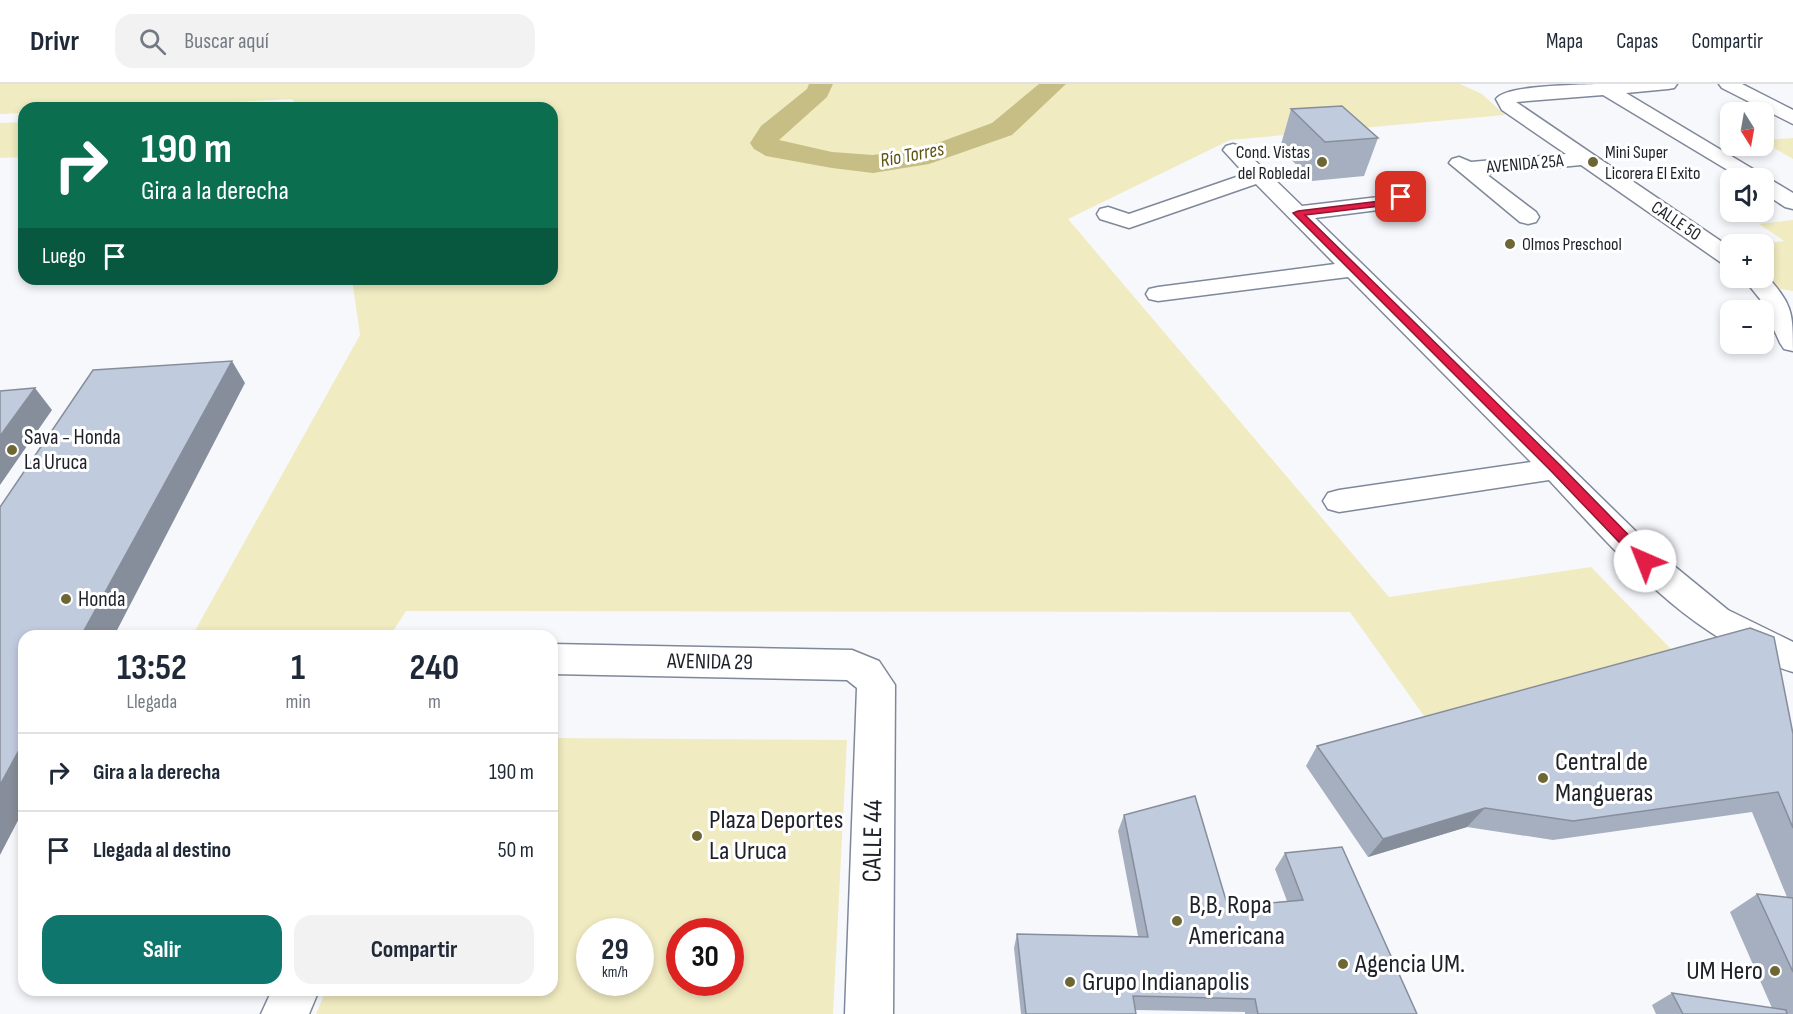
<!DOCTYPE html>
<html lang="es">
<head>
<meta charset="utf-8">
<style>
	body { margin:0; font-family:"Sofia Sans Condensed",sans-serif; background:#f2f2f3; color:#1f2937; height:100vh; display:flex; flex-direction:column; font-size:22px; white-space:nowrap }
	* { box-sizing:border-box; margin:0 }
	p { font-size:20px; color:#747a83 }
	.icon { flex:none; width:33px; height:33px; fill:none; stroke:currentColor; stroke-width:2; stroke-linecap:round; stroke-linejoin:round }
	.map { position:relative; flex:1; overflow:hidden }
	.side { position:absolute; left:18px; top:546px; width:540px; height:366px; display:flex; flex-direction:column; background:#fff; border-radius:18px; box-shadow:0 3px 9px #0003 }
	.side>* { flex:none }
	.guide { position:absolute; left:18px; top:18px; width:540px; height:183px; border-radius:18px; box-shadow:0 3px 9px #0003; background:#0b6e4f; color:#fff; overflow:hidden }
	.needle { width:39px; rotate:169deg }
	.fabs { position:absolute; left:1720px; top:18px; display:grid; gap:12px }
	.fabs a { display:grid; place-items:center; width:54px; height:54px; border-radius:12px; background:#fff; box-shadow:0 3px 9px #0003; font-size:30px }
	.speed { position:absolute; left:576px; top:834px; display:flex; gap:12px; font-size:30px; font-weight:700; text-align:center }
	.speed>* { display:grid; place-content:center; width:78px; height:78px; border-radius:50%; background:#fff; box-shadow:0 3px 9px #0003; line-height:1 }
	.speed small { font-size:15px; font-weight:400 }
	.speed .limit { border:9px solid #d22; background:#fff; color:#111 }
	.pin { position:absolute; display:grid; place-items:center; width:51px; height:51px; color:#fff; margin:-26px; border-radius:12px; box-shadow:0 3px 9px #0006 }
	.me { position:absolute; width:66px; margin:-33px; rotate:316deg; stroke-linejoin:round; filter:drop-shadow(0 0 4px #0008) }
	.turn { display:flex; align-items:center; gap:21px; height:126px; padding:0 24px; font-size:27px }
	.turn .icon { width:78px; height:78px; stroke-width:2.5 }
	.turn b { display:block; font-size:42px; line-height:51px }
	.then { display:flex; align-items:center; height:57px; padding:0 24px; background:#0003; gap:12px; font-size:22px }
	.eta { display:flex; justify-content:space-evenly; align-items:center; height:102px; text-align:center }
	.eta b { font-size:36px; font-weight:700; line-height:42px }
	.action { display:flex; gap:12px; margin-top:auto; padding:12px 24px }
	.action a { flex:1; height:69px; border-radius:18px; background:#0f766e; color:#fff; font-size:24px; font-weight:700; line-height:69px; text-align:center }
	.action a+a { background:#f2f2f3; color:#1f2937 }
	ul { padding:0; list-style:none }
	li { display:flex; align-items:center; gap:18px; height:78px; padding:0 24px; border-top:2px solid #e0e1e3 }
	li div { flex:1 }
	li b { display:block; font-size:22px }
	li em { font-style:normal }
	header { display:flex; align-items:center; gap:36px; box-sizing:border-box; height:84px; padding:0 30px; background:#fff; border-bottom:2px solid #e0e1e3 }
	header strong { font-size:28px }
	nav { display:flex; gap:33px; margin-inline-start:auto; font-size:21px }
	.search { width:420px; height:54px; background:#f2f2f3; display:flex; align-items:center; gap:15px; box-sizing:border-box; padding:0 21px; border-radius:18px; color:#747a83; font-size:22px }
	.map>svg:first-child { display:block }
	.green { fill:#f1ebc1; fill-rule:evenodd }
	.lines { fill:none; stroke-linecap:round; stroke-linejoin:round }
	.river { fill:#c6be84; fill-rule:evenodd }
	.minor-casing { stroke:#7f889a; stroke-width:3 }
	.minor { fill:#fff; fill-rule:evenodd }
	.wall { fill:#a6afbf }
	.shaded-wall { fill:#878e9b }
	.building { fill:#c1cbde; stroke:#878e9b; stroke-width:1.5 }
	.route { fill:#e11d48; stroke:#92132f; stroke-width:1.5 }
	.poi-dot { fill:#6e6734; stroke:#fff; stroke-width:2 }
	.labels { text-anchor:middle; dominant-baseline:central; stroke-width:6; stroke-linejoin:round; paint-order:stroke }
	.far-poi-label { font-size:18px; fill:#1e2128; stroke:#fff; text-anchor:start }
	.far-street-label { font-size:18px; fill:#1e2128; stroke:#fff }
	.far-water-label { font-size:20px; font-style:italic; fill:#5d540f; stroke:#fff }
	.poi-label { font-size:22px; fill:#1e2128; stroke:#fff; text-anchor:start }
	.street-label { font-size:22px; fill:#1e2128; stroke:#fff }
	.near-poi-label { font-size:27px; fill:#1e2128; stroke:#fff; text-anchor:start }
	.near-street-label { font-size:27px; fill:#1e2128; stroke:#fff }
</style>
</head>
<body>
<header>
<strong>Drivr</strong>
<div class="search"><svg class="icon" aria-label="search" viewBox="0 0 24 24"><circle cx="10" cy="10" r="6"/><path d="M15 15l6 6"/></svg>Buscar aquí</div>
<nav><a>Mapa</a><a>Capas</a><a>Compartir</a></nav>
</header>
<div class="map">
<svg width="1793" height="930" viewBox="0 0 1793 930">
	<rect width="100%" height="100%" fill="#f6f8fc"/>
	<path class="green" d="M 0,0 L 1460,0 L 1482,10 L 1505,31 L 1230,56 L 1068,135 L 1389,513 L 1591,483 L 1671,565 L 1434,646 L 1350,528 L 406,527 L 390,552 L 192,552 L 360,251 L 352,195 L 552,195 L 552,24 L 300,24 L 292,15 L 115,24 L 24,24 L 24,29 L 0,30 Z
		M 24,38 L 24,73 L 0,74 L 0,39 Z
		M 1793,54 L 1793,75 L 1764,58 L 1764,56 Z
		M 1793,136 L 1793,207 L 1775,204 L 1764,191 L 1764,160 L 1760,160 L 1784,157 L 1759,140 Z
		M 552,654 L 847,656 L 833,930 L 316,930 L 326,906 L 552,906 ZM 590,848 L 640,848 L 640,898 L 590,898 ZM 680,848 L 730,848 L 730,898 L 680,898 Z"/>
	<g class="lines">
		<path class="river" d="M 809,0 L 833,0 L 827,13 L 779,56 L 832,68 L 873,71 L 924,64 L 992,39 L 1039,0 L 1066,0 L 1012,51 L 929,80 L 873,89 L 832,84 L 766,72 L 754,65 L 750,59 L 761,42 L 807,5 Z"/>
		<defs>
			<path id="minor" d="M 1597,0 L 1677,0 L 1674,4 L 1668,5 L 1626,9 L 1793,109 L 1793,125 L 1785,123 L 1764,109 L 1764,94 L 1741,94 L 1603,11 L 1516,18 L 1731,164 L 1731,182 L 1723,180 L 1581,81 L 1486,90 L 1536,128 L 1539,133 L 1536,138 L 1528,140 L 1520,138 L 1449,79 L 1452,75 L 1459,73 L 1471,78 L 1566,70 L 1502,26 L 1496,15 C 1505,1 1579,1 1597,0 Z
				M 1719,0 L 1742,0 L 1793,26 L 1793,40 L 1722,4 Z
				M 1233,60 L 1240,62 L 1302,122 L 1387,112 L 1380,105 L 1383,100 C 1397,97 1408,104 1413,117 L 1410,122 L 1315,134 L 1657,468 L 1728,526 L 1793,558 L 1793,588 C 1690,556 1620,472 1549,396 L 1339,428 L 1328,425 L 1323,417 L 1328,409 L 1339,406 L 1531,378 L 1348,193 L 1158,217 L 1149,215 L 1146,210 L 1149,205 L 1158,203 L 1335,180 L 1256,100 L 1129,144 L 1100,135 L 1097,130 L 1100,125 L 1108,123 L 1129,130 L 1245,90 L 1223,66 L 1226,62 Z
				M 1764,189 C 1792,220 1793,226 1793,267 L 1784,265 L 1780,259 L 1760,215 L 1743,194 L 1764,194 Z
				M 552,560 L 852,566 L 879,577 L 895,601 L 893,930 L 845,930 L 857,604 L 847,596 L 552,590 Z
				M 272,906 L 319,906 L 309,930 L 261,930 Z"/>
		</defs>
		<use href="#minor" class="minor-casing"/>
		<use href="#minor" class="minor"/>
	</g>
	<path class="wall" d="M 1291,25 L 1378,54 L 1364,92 L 1312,97 L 1280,64 Z
		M 1793,650 L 1793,930 L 1656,930 L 1652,921 L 1672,909 L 1772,924 L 1730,828 L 1757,810 L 1787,813 L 1752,728 L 1553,756 L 1467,743 L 1368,773 L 1306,682 L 1317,662 Z
		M 1124,731 L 1228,823 L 1287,817 L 1275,785 L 1285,769 L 1417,930 L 1245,930 L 1245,928 L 1136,926 L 1136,930 L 1021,930 L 1014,864 L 1017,850 L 1138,852 L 1118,747 Z"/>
	<path class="shaded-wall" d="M 232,277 L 245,299 L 114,552 L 81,552 Z
		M 35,304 L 52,326 L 0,401 L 0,352 Z
		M 24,657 L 24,725 L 0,771 L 0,701 Z
		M 1485,724 L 1467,743 L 1368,773 L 1383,755 Z"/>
	<path class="building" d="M 1342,22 L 1378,54 L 1325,58 L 1291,25 Z
		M 232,277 L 81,552 L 24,552 L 24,657 L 0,701 L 0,423 L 93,286 Z
		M 35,304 L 0,352 L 0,307 Z
		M 1750,544 L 1774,553 L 1793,650 L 1793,744 L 1778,708 L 1573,737 L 1485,724 L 1383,755 L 1317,662 Z
		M 1195,712 L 1228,823 L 1303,816 L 1285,769 L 1342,763 L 1417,930 L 1258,930 L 1255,915 L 1133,912 L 1136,930 L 1026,930 L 1017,850 L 1148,853 L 1124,731 Z
		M 1757,810 L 1793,814 L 1793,888 Z
		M 1672,909 L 1786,926 L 1787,930 L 1683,930 Z"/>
	<path class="route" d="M 1401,110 L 1406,113 L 1405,119 L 1305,131 L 1561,382 L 1650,473 L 1652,477 L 1650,480 L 1640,480 L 1552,388 L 1293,129 L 1298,127 L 1397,115 L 1398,111 Z"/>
	<g class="poi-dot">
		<circle cx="1322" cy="78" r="6"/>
		<circle cx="1593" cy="78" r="6"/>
		<circle cx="1510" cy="160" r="6"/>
		<circle cx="12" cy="366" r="6"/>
		<circle cx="66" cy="515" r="6"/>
		<circle cx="1543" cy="694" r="6"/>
		<circle cx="697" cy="752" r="6"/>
		<circle cx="1177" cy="837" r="6"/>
		<circle cx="1343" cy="880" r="6"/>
		<circle cx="1775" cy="887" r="6"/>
		<circle cx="1070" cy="898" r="6"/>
	</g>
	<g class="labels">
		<g class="far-poi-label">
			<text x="1310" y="68" text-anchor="end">Cond. Vistas<tspan x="1310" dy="21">del Robledal</tspan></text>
			<text x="1605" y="68">Mini Super<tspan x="1605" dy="21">Licorera El Exito</tspan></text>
			<text x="1522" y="160">Olmos Preschool</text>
		</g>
		<g class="far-street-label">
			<text transform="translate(1525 80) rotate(-5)">AVENIDA 25A</text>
			<text transform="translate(1676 137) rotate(34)">CALLE 50</text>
		</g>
		<g class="far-water-label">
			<text transform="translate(912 71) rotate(-11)">Río Torres</text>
		</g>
		<g class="poi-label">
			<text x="24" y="353">Sava - Honda<tspan x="24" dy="25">La Uruca</tspan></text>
			<text x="78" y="515">Honda</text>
		</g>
		<g class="street-label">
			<text transform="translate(710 578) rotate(1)">AVENIDA 29</text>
		</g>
		<g class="near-poi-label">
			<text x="1555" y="678">Central de<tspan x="1555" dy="31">Mangueras</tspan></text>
			<text x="709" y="736">Plaza Deportes<tspan x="709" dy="31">La Uruca</tspan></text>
			<text x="1189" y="821">B,B, Ropa<tspan x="1189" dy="31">Americana</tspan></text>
			<text x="1355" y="880">Agencia UM.</text>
			<text x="1763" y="887" text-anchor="end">UM Hero</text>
			<text x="1082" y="898">Grupo Indianapolis</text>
		</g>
		<g class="near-street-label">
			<text transform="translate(873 757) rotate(-89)">CALLE 44</text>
		</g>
	</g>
</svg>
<div class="fabs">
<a><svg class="needle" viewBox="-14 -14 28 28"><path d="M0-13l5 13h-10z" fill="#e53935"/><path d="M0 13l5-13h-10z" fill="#747a83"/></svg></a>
<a><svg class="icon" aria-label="sound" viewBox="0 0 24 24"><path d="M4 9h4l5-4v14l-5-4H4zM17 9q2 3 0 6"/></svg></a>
<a>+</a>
<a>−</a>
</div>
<div class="speed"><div>29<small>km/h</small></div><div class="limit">30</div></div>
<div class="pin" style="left:1401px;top:113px;background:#d93025"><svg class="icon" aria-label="arrive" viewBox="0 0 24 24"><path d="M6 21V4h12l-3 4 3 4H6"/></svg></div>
<svg class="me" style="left:1645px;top:477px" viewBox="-20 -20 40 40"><circle r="19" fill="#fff"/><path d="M0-13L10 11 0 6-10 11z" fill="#e11d48"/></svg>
<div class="guide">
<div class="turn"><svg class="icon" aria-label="right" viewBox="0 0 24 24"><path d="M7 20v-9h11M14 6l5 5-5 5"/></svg><div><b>190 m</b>Gira a la derecha</div></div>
<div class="then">Luego<svg class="icon" aria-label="arrive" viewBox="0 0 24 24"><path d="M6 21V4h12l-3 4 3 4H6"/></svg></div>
</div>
<section class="side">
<div class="eta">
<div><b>13:52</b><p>Llegada</p></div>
<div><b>1</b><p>min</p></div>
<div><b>240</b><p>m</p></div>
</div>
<ul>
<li><svg class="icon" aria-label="right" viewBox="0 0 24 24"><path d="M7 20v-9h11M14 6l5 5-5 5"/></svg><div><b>Gira a la derecha</b></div><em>190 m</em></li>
<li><svg class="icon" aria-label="arrive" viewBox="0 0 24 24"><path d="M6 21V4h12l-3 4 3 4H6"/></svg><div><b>Llegada al destino</b></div><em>50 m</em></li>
</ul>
<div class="action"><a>Salir</a><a>Compartir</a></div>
</section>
</div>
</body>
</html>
